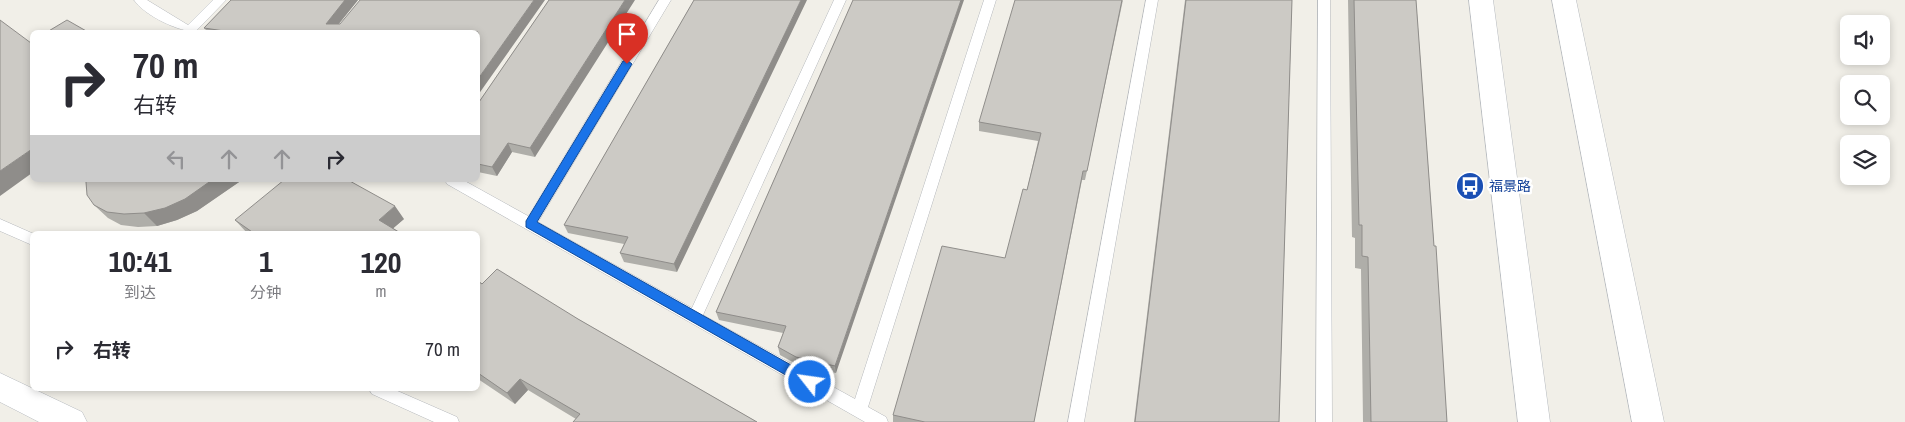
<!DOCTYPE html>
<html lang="zh">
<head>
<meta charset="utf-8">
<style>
	body { margin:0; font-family:"Archivo Narrow","Noto Sans SC",sans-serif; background:#f2f2f3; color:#2b2b33; height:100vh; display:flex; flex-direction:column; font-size:19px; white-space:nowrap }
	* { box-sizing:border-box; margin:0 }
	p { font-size:16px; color:#7c7c81 }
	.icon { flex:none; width:28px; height:28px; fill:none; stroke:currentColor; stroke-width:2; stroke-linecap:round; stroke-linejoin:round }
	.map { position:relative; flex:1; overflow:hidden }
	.panel { position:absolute; left:30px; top:231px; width:450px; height:160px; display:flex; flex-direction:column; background:#fff; border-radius:8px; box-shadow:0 2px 8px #0003 }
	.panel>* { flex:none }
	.hud { position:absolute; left:30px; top:30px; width:450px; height:152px; border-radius:8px; box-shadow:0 2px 8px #0003; background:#fff; color:#2b2b33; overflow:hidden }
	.fabs { position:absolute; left:1840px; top:15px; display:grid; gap:10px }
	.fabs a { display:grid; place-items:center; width:50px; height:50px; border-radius:8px; background:#fff; box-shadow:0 2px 8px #0003; font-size:25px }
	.pin { position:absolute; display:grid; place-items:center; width:42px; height:42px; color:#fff; margin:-51px -21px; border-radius:50% 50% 50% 0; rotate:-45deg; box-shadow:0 0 5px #0007 }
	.pin .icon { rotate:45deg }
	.me { position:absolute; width:55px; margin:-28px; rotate:300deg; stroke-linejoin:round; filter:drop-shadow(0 0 4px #0008) }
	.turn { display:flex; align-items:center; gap:18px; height:105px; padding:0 20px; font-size:22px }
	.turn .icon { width:65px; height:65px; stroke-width:2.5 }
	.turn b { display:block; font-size:35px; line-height:42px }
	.lanes { display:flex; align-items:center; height:48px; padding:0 20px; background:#0003; justify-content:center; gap:25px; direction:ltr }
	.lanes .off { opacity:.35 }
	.eta { display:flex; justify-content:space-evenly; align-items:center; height:85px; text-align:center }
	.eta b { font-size:30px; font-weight:700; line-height:35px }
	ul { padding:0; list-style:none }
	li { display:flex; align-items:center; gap:15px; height:65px; padding:0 20px }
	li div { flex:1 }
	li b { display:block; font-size:19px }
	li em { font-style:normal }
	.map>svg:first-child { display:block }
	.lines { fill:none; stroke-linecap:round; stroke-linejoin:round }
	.lane-casing { stroke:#b5b8bc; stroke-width:1 }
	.secondary-casing { stroke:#b6babf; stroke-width:1 }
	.lane { fill:#fff; fill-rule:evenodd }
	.secondary { fill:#fff; fill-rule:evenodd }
	.wall { fill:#afaea9 }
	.shaded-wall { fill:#8f8d8a }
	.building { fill:#cccac5; stroke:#8f8d8a }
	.route { fill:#1a73e8; stroke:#114b97 }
	.labels { text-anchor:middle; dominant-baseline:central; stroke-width:5; stroke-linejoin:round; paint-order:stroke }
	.transit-label { font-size:14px; fill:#164399; stroke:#fff; text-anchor:start }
</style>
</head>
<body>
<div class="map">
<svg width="1905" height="422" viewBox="0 0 1905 422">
	<rect width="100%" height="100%" fill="#f1efe8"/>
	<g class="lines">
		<defs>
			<path id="lane" d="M 134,0 L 147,0 L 188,25 L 213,0 L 226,0 L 197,30 L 198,32 C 179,32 145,16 134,0 Z
				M 659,0 L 671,0 L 538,222 L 692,308 L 834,0 L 846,0 L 703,315 L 855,399 L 984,0 L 996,0 L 868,407 L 886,417 L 888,422 L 865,422 L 447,184 L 445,180 L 463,180 L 528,216 Z
				M 1146,0 L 1158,0 L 1084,422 L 1068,422 Z
				M 1318,0 L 1330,0 L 1332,422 L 1316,422 Z
				M 0,219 L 34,234 L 32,245 L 0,231 Z
				M 369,389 L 393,389 L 457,417 L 459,422 L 434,422 L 372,394 Z"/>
			<path id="secondary" d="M 1469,0 L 1493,0 L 1550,422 L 1518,422 Z
				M 1552,0 L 1576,0 L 1664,422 L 1632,422 Z
				M 0,373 L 82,412 L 87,422 L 39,422 L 0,402 Z"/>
		</defs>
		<use href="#lane" class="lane-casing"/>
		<use href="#secondary" class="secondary-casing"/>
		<use href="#lane" class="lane"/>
		<use href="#secondary" class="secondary"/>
	</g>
	<path class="wall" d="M 231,0 L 358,0 L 339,24 L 478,32 L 208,32 L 204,28 Z
		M 549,0 L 535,157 L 512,152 L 497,176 L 478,172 L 478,102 L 479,102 Z
		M 694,0 L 677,272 L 624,262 L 620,253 L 624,244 L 568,233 L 564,225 Z
		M 853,0 L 836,373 L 798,365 L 780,355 L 778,347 L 783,333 L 719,320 L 716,312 Z
		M 1123,0 L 1085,180 L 1082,180 L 1034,422 L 893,422 L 893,415 L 1005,258 L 1027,190 L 1038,141 L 979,131 L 979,122 Z
		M 1185,0 L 1292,0 L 1279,422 L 1134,422 Z
		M 1348,0 L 1416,0 L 1447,422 L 1363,422 L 1361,269 L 1355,268 L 1355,238 L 1352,237 Z
		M 87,180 L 242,180 L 197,211 L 177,220 L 157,226 L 138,227 L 121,225 L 108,218 L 94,205 Z
		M 404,219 L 393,228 L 402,234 L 248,234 L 235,220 Z
		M 478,281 L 482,284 L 578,319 L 757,422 L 576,419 L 528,390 L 515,404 L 478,379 Z
		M 433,389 L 447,389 L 445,390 Z"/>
	<path class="shaded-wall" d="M 345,0 L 358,0 L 332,32 L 326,24 Z
		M 534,0 L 545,0 L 478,95 L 478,79 Z
		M 625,0 L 635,0 L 535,157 L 530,148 Z
		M 801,0 L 807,0 L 677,272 L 674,264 Z
		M 961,0 L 964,0 L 836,373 L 835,366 Z
		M 508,143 L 512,152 L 497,176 L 492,167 Z
		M 32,149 L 32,173 L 0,196 L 0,171 Z
		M 212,180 L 242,180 L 197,211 L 177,220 L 157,226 L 144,213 Z
		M 395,206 L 404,219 L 389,232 L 379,220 Z
		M 520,379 L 528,390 L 515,404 L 507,393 Z"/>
	<path class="building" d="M 231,0 L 345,0 L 326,24 L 340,24 L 360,0 L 534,0 L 478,79 L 478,32 L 231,32 L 204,28 Z
		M 549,0 L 625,0 L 530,148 L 508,143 L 492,167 L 478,164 L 478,102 L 479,102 Z
		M 694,0 L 801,0 L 674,264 L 620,253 L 628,237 L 564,225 Z
		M 853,0 L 961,0 L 835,366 L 796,357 L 778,347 L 786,326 L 716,312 Z
		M 1015,0 L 1122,0 L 1087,171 L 1083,171 L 1034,422 L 925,422 L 893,415 L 942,246 L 1005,258 L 1023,189 L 1027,190 L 1041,133 L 979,122 Z
		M 1186,0 L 1292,0 L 1279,422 L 1135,422 Z
		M 1354,0 L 1416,0 L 1434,246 L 1436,246 L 1447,422 L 1371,422 L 1368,257 L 1362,256 L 1362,225 L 1359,225 Z
		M 0,20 L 31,43 L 32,42 L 32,149 L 0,171 Z
		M 67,20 L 88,32 L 47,32 Z
		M 87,180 L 212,180 L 185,199 L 165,208 L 144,213 L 124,214 L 107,212 L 94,205 L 87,195 L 86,182 Z
		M 284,180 L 348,180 L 395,206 L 379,220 L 402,234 L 255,234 L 235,220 Z
		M 497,269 L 578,319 L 757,422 L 573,422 L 580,414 L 520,379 L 507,393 L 478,373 L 478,281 L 482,284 Z"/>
	<path class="route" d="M 627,60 L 632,64 L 537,222 L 814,378 L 816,382 L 814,386 L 805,386 L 526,227 L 526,221 L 623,61 Z"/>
	<defs>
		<symbol id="bus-disc" viewBox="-11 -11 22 22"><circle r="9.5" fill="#1a4fb4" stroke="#fff"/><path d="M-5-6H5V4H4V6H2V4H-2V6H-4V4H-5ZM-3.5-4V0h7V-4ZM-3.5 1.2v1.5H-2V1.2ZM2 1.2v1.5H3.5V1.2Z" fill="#fff"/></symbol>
	</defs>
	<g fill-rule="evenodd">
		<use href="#bus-disc" x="1454" y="170" width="32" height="32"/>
	</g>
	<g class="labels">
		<g class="transit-label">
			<text x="1489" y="186">福景路</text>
		</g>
	</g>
</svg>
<div class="fabs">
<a><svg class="icon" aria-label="sound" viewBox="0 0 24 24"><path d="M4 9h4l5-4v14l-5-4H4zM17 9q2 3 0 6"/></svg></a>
<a><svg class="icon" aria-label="search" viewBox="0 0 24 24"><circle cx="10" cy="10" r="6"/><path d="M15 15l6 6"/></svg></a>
<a><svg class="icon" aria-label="layers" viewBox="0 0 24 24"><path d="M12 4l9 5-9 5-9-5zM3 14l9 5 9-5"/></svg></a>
</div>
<div class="pin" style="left:627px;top:64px;background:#d93025"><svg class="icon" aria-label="arrive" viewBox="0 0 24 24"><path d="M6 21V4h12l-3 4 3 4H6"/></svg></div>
<svg class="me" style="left:810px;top:382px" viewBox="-20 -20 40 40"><circle r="17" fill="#1a73e8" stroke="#fff" stroke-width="3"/><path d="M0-11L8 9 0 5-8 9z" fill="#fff"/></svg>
<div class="hud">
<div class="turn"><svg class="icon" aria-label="right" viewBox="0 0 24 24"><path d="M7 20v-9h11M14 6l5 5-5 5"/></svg><div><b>70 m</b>右转</div></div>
<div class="lanes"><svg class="icon off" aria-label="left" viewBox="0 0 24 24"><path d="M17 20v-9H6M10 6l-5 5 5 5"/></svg><svg class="icon off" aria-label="ahead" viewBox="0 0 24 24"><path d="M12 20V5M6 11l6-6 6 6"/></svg><svg class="icon off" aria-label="ahead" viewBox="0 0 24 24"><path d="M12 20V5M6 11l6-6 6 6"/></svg><svg class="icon" aria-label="right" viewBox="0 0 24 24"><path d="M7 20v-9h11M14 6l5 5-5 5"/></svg></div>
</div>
<section class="panel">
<div class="eta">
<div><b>10:41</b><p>到达</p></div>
<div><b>1</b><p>分钟</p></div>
<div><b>120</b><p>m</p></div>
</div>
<ul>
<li><svg class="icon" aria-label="right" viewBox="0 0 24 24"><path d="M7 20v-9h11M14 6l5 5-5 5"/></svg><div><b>右转</b></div><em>70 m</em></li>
</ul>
</section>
</div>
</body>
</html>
